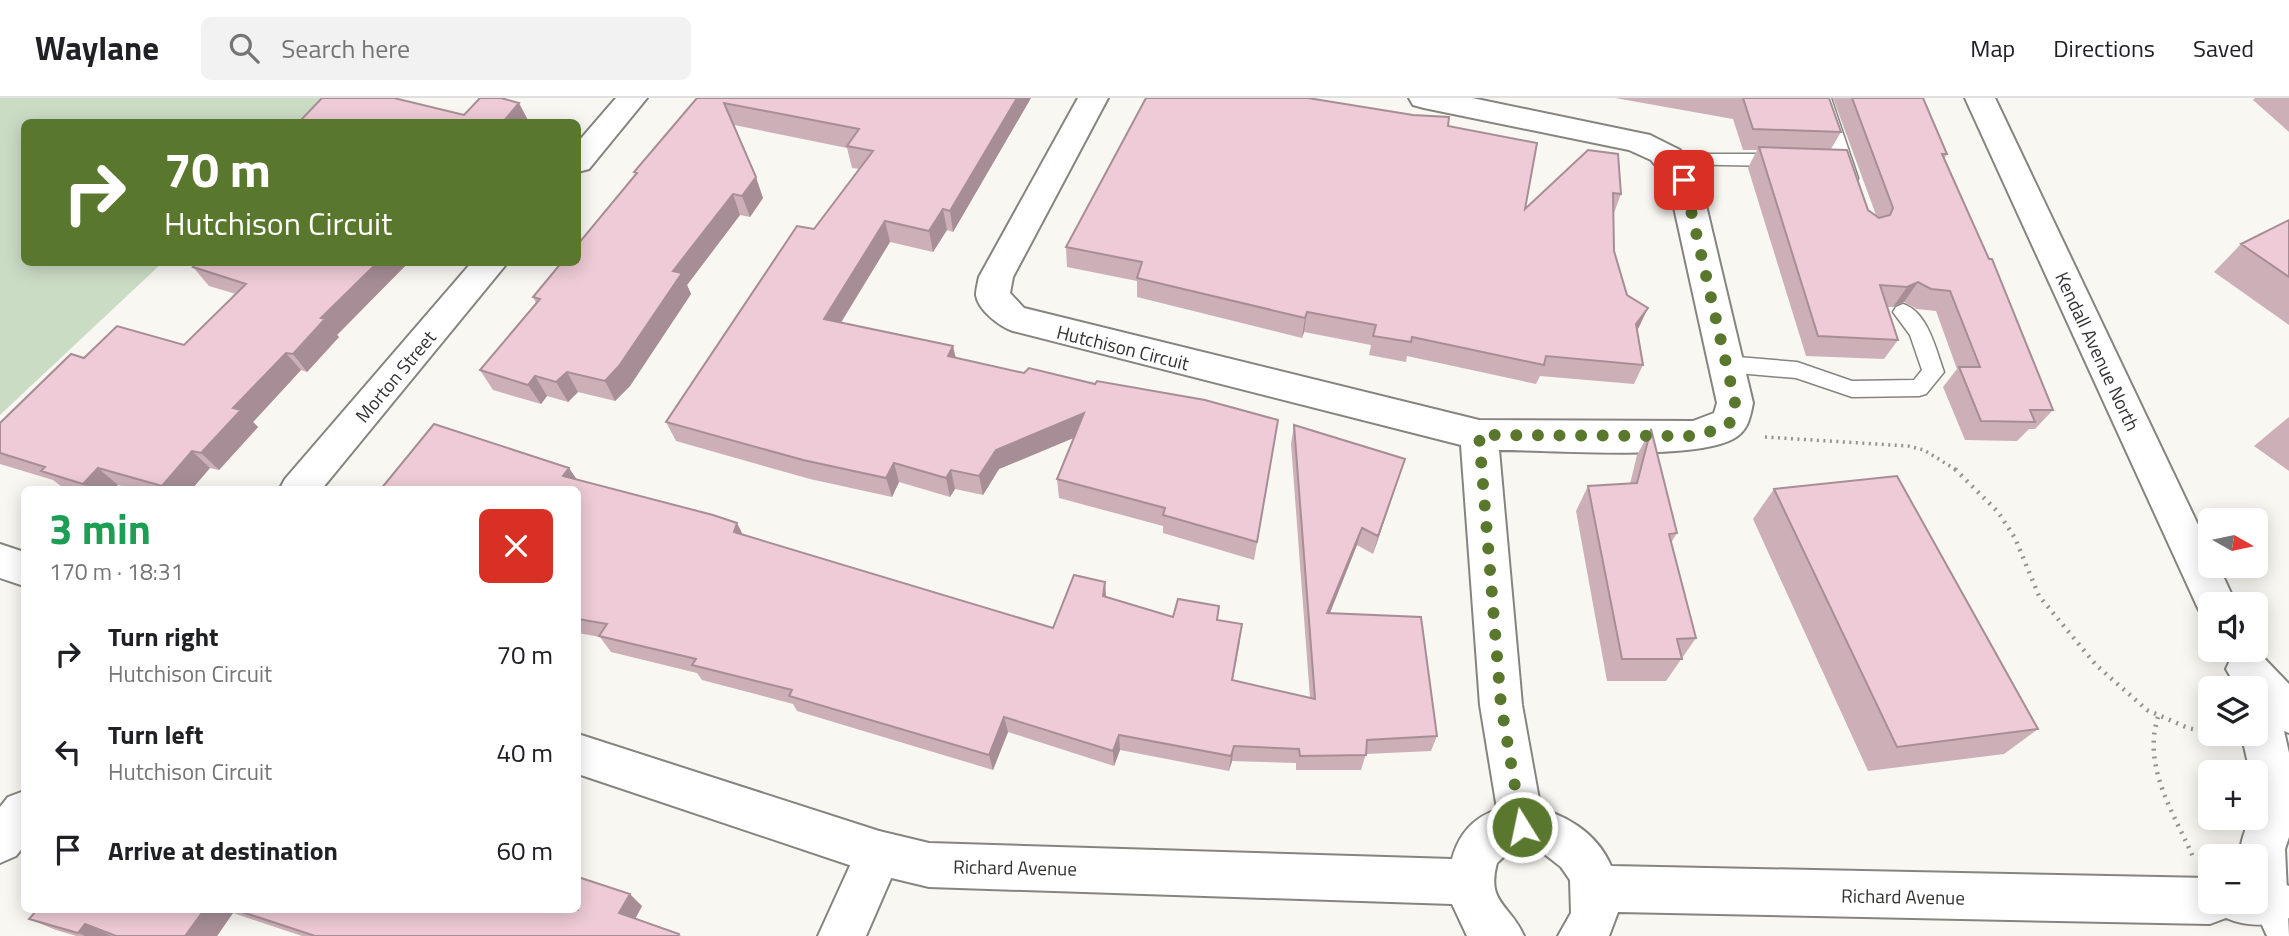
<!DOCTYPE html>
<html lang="en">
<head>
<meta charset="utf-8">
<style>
	body { margin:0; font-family:"Titillium Web",sans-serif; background:#f2f2f2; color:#202124; height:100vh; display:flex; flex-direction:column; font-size:26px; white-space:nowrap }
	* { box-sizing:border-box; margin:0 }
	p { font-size:23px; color:#757577 }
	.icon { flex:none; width:38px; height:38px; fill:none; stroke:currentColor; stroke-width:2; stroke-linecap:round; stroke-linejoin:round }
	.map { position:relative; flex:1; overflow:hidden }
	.panel { position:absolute; left:21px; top:388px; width:560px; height:427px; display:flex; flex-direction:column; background:#fff; border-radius:10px; box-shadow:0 4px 18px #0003 }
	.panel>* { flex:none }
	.banner { position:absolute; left:21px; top:21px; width:560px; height:147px; border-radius:10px; box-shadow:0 4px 18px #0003; background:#5a782d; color:#fff; overflow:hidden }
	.needle { width:46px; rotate:99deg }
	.fabs { position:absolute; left:2198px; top:410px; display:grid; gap:14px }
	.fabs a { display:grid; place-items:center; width:70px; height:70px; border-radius:10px; background:#fff; box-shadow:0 4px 18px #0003; font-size:35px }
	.pin { position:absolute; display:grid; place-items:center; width:60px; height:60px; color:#fff; margin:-30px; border-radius:14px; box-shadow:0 4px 10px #0006 }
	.me { position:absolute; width:77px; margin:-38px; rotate:350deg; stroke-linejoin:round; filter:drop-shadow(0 0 5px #0008) }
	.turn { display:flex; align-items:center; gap:24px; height:147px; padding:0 28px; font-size:32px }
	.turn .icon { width:91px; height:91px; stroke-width:2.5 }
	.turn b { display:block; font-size:49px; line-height:60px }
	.round { display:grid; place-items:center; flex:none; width:74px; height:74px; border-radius:10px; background:#f2f2f2 }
	.headline { display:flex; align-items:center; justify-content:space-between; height:119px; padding:0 28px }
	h1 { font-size:42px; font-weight:700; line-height:52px; color:#1e9e55 }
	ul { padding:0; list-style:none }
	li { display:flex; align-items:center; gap:21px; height:98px; padding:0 28px }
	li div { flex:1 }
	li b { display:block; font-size:26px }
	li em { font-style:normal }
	header { display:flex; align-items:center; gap:42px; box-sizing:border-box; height:98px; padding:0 35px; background:#fff; border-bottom:2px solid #e0e0e0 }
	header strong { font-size:33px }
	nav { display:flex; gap:38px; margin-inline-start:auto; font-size:24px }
	.search { width:490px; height:63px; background:#f2f2f2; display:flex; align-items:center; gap:18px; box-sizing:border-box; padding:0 24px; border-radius:10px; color:#757577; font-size:26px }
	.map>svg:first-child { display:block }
	.green { fill:#cbdcc5 }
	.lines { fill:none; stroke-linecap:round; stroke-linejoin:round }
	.service-casing { stroke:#85847f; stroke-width:3 }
	.minor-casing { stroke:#85847f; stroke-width:4 }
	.tertiary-casing { stroke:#85847f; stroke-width:4 }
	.secondary-casing { stroke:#85847f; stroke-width:4 }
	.path-far1 { stroke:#959491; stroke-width:3.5; stroke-dasharray:2 4.5; stroke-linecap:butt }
	.path { stroke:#959491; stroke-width:4.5; stroke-dasharray:2 6; stroke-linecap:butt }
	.service { fill:#fff; fill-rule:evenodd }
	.minor { fill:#fff; fill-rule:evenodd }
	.tertiary { fill:#fff; fill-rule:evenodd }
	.secondary { fill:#fff; fill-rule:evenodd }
	.wall { fill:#cdafb8 }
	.shaded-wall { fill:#a78e96 }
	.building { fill:#eecbd6; stroke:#a78e96; stroke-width:2 }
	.route { stroke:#5a782d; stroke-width:12; stroke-dasharray:0 21.6 }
	.labels { text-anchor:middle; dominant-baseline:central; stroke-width:7; stroke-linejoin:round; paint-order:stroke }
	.street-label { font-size:19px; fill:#333331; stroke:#fff }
</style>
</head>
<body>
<header>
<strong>Waylane</strong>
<div class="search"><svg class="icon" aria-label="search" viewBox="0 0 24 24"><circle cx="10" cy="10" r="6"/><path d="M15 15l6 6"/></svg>Search here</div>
<nav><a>Map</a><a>Directions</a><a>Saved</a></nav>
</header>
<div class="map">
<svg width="2289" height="838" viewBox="0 0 2289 838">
	<rect width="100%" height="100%" fill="#f8f7f2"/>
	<path class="green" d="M 0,0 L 334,0 L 309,24 L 24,24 L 24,164 L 162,165 L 0,317 Z"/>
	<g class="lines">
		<defs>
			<path id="service" d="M 1813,0 L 1831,0 L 1858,80 L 1856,84 L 1849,86 L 1840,80 Z
				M 1673,56 L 1781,56 L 1790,62 L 1781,68 L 1666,66 L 1664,62 L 1666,58 Z
				M 1903,206 C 1928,214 1936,252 1944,274 L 1926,296 L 1919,298 L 1852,299 L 1796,280 L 1726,274 L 1719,272 L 1716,266 L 1719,260 L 1726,258 L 1797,264 L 1852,283 L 1914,282 L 1922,272 L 1910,237 L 1893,214 L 1896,209 Z"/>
			<path id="minor" d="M 616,0 L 647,0 L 589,71 L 578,74 L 578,44 Z
				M 1078,0 L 1108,0 L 1013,179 L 1010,195 L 1024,210 L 1479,322 L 1693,323 L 1714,315 L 1717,305 L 1668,82 L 1651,62 L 1629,52 L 1424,10 L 1413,7 L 1409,0 L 1472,0 L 1650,37 L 1680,52 L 1700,82 L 1753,305 C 1750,320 1748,333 1733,341 C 1693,363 1551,352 1499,352 L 1522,607 L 1544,729 L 1538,744 L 1522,751 L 1506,744 L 1500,729 L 1480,607 L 1461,347 L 1013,233 C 1000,229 978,212 976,197 C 976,192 978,184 979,179 Z
				M 472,164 L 508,164 L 321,392 L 279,392 L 285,381 Z
				M 0,446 L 24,454 L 24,488 L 0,480 Z
				M 879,733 L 895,739 L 902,755 L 866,838 L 818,838 L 863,739 Z"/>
			<path id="tertiary" d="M 1965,0 L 1995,0 L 2210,452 L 2210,467 L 2218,467 L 2236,506 L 2210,506 L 2210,521 L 2202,518 L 2196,506 Z
				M 2247,552 L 2262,558 L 2289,586 L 2289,635 L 2284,633 L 2289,655 L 2289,733 L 2281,736 L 2265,730 L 2256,701 L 2256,674 L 2250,674 L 2241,635 L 2256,635 L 2256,590 L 2237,590 L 2226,571 L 2232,558 Z
				M 578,636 L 879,733 L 929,745 L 1452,761 C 1474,679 1584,703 1611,768 L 2210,780 L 2210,803 L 2256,803 L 2256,780 L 2273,781 L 2289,788 L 2289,820 C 2267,829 2247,829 2226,820 L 2210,826 L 1618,814 L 1609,838 L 1558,838 L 1571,815 L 1570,782 L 1561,769 L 1543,755 L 1512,751 L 1497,765 C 1486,805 1510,806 1524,838 L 1467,838 L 1452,806 L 929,789 L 879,777 L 578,676 Z
				M 24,693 L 24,748 L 16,758 L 0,765 L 0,709 L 8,699 Z"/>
			<path id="secondary" d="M 2289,689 L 2289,739 L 2285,751 L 2289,838 L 2267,838 L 2251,803 L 2256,803 L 2256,758 L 2240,758 C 2240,744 2245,732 2251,719 L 2256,719 C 2256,701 2274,695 2289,689 Z"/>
		</defs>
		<use href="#service" class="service-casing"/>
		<use href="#minor" class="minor-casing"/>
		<use href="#tertiary" class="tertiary-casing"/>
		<use href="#secondary" class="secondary-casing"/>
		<path class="path-far1" d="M 1765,339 L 1908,348 L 1924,352 L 1958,373"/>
		<path class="path" d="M 1955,371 L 1998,414 L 2015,440 L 2039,498 L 2096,567 L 2147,612 L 2188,630 L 2210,635
			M 2158,619 C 2142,669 2174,715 2193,759"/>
		<use href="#service" class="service"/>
		<use href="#minor" class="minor"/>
		<use href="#tertiary" class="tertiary"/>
		<use href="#secondary" class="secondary"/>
	</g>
	<path class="wall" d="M 697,0 L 1031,0 L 953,134 L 947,132 L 933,154 L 890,144 L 841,225 L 953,248 L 956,260 L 1275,342 L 1254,462 L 1163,435 L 1163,428 L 1059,400 L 1057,381 L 1074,340 L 999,371 L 983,397 L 955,391 L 950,399 L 899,384 L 892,399 L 810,381 L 676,343 L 666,324 L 860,71 L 852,70 L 847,50 L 734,27 L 763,100 L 750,119 L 740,117 L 687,187 L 691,196 L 630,288 L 615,303 L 578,294 L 568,304 L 547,298 L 541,306 L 493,292 L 480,272 L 536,205 L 533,199 L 636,77 L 634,74 Z
		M 1615,0 L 1829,0 L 1841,34 L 1831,51 L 1868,112 L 1876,117 L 1833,0 L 1923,0 L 1947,56 L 1944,61 L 2053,312 L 2035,331 L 2029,331 L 2017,343 L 1965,342 L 1943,289 L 1957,271 L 1936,213 L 1917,211 L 1904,204 L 1893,209 L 1887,209 L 1898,242 L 1884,261 L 1806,258 L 1748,70 L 1757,52 L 1743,52 L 1733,21 Z
		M 2255,0 L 2289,0 L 2289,34 L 2253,2 Z
		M 1413,17 L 1448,28 L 1525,111 L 1588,52 L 1621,96 L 1614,115 L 1614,153 L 1627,197 L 1639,229 L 1637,232 L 1643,267 L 1634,286 L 1540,278 L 1536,286 L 1407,258 L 1406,264 L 1369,257 L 1371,247 L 1304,234 L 1302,240 L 1137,199 L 1137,183 L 1067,169 L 1066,149 Z
		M 2289,122 L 2289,227 L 2214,174 L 2241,146 Z
		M 198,164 L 409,164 L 337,237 L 339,239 L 307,274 L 301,272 L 253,324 L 258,329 L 219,372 L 210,370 L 191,392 L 135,392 L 118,387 L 113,392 L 70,392 L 62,389 L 53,382 L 0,366 L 0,325 L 84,260 L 184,247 L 236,196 L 209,188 L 193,169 Z
		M 2289,319 L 2289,373 L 2254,348 Z
		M 1294,327 L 1399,379 L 1373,456 L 1357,447 L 1330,515 L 1437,638 L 1431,653 L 1366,656 L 1361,672 L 1296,672 L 1296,665 L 1232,663 L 1229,673 L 1120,652 L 1114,668 L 1008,634 L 993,672 L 797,613 L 793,606 L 702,582 L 697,575 L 611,554 L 600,539 L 578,535 L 578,392 L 569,370 L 577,382 L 743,437 L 1053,530 L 1105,484 L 1106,499 L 1173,519 L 1218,523 L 1240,543 L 1233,582 L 1310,600 L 1291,346 Z
		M 1651,331 L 1677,435 L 1671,445 L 1696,540 L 1666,583 L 1607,583 L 1576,413 L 1588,388 L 1630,386 L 1637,357 Z
		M 1774,391 L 2038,631 L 2004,656 L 1868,673 L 1753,421 Z
		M 642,808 L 635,821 L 682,838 L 302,838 L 233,815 L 217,838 L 76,838 L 56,832 L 29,821 L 37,812 L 578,812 Z"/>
	<path class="shaded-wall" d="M 1017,0 L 1031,0 L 953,134 L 950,113 Z
		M 519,5 L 529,24 L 503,24 Z
		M 756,79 L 763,100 L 750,119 L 742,98 Z
		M 733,96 L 740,117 L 687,187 L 691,196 L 630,288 L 615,303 L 605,283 L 673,173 Z
		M 943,111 L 947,132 L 933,154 L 929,133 Z
		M 885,123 L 890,144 L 830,242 L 824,221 Z
		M 378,164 L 409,164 L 337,237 L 339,239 L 307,274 L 293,256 L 321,220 Z
		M 1918,184 L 1904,204 L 1893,209 L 1907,189 Z
		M 1648,210 L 1639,229 L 1627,245 L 1636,226 Z
		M 1307,214 L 1304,234 L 1302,240 L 1305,220 Z
		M 953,248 L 957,268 L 948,258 Z
		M 286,255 L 301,272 L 253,324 L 258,329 L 219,372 L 201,355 L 233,310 Z
		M 567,274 L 578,294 L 568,304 L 556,284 Z
		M 535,278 L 547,298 L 541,306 L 528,287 Z
		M 1084,315 L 1085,335 L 999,371 L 983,397 L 979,378 L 996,352 Z
		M 1278,322 L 1275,342 L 1254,462 L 1257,444 Z
		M 192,353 L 210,370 L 191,392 L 166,392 L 162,388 Z
		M 1405,361 L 1399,379 L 1373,456 L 1378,438 Z
		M 894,365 L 899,384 L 892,399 L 886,380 Z
		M 98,370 L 118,387 L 113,392 L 90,392 L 83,386 Z
		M 569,370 L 581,388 L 563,378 Z
		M 951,372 L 955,391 L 950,399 L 946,380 Z
		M 737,425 L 746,443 L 734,434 Z
		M 1362,430 L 1357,447 L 1323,532 L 1327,515 Z
		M 1105,484 L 1106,501 L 1103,498 Z
		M 1004,619 L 1008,634 L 993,672 L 989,657 Z
		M 1119,637 L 1120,652 L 1114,668 L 1113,653 Z
		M 1234,648 L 1232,663 L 1229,673 L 1231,658 Z
		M 630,796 L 642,808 L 632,827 L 619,815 Z
		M 204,812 L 227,812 L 233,815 L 217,838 L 185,838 Z
		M 85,826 L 111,838 L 85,838 L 78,835 Z"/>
	<path class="building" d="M 322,0 L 394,0 L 464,17 L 480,0 L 501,0 L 519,5 L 503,24 L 299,24 Z
		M 697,0 L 1017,0 L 950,113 L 943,111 L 929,133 L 885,123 L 824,221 L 953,248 L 948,258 L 1024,275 L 1029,270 L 1095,286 L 1097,283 L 1205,302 L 1278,322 L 1257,444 L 1163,417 L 1165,410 L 1057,381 L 1084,315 L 996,352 L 979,378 L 951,372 L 946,380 L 894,365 L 886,380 L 803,362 L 666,324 L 797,128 L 814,131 L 873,53 L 847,48 L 859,31 L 724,5 L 756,79 L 742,98 L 733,96 L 673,173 L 682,175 L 619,268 L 605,283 L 567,274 L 556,284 L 535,278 L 528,287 L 480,272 L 540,201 L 533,199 L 562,164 L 578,164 L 578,146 L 637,75 L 634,74 Z
		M 1146,0 L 1308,0 L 1413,17 L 1449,19 L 1448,28 L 1537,45 L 1525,111 L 1588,52 L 1618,56 L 1621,96 L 1613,95 L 1614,153 L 1627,197 L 1648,210 L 1636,226 L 1643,267 L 1546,258 L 1544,267 L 1412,239 L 1411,244 L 1373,238 L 1376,227 L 1307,214 L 1305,220 L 1137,180 L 1142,164 L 1066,149 Z
		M 1743,0 L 1829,0 L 1841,34 L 1753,31 Z
		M 1852,0 L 1923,0 L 1947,56 L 1942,56 L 1989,161 L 1992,161 L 2053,312 L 2030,312 L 2035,324 L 1981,323 L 1959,269 L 1980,269 L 1950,193 L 1931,191 L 1918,184 L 1907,189 L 1880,187 L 1898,242 L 1818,238 L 1759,49 L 1847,52 L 1868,112 L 1879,120 L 1890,117 L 1893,110 Z
		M 2289,122 L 2289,179 L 2241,146 Z
		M 198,164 L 378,164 L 321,220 L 325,221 L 293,256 L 286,255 L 233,310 L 241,312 L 201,355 L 192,353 L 162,388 L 98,370 L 83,386 L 41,373 L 45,369 L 0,355 L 0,325 L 71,256 L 84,260 L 117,228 L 184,247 L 246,186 L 193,169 Z
		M 434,326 L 569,370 L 563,378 L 713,417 L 737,425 L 734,434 L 1053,530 L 1074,477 L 1105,484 L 1103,498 L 1173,519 L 1178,501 L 1219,508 L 1217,522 L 1242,526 L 1232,582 L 1315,601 L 1294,327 L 1405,361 L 1378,438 L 1362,430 L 1327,515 L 1421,519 L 1437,638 L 1367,642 L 1366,657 L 1300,658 L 1299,651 L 1234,648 L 1231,658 L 1119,637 L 1113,653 L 1004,619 L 989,657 L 789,598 L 792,592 L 692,567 L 696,561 L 599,538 L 607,526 L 578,521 L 578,392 L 380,392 Z
		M 1651,331 L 1677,435 L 1669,436 L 1696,540 L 1677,541 L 1682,561 L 1622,561 L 1588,388 L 1637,385 Z
		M 1897,378 L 2038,631 L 1897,649 L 1774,391 Z
		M 578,779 L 630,796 L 619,815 L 679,836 L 678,838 L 315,838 L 236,812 L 578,812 Z
		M 37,812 L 204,812 L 185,838 L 116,838 L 85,826 L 78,835 L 29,821 Z"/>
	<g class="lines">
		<path class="route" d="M 1522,729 L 1501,607 L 1479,337 L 1693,338 L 1720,331 L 1731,324 L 1735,304 L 1732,291 L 1684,82"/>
	</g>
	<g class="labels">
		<g class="street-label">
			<text transform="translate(1123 249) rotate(14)">Hutchison Circuit</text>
			<text transform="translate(2098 253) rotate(65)">Kendall Avenue North</text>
			<text transform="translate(395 278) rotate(-50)">Morton Street</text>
			<text transform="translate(1015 769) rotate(1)">Richard Avenue</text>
			<text transform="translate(1903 798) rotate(1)">Richard Avenue</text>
		</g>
	</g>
</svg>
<div class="fabs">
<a><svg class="needle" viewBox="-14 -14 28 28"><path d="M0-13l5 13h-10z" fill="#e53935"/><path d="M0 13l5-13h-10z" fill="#757577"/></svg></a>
<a><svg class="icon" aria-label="sound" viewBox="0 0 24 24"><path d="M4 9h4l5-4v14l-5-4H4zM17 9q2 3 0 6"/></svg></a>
<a><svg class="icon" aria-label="layers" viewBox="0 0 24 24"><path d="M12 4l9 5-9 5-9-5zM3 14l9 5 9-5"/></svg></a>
<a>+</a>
<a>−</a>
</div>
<div class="pin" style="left:1684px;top:82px;background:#d93025"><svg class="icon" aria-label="arrive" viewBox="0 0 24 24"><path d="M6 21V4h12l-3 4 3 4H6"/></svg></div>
<svg class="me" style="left:1522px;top:729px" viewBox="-20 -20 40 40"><circle r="17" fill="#5a782d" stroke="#fff" stroke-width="3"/><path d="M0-11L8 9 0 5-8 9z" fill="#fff"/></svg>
<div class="banner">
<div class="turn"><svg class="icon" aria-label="right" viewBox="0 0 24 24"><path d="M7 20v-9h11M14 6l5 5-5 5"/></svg><div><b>70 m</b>Hutchison Circuit</div></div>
</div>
<section class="panel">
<div class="headline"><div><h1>3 min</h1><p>170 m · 18:31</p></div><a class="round" style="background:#d93025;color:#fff"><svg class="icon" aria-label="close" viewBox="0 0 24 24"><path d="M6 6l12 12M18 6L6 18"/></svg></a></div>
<ul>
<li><svg class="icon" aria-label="right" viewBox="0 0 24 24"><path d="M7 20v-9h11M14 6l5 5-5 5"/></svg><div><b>Turn right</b><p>Hutchison Circuit</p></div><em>70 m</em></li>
<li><svg class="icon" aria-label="left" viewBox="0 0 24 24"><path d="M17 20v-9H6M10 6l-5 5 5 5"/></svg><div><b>Turn left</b><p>Hutchison Circuit</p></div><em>40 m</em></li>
<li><svg class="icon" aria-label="arrive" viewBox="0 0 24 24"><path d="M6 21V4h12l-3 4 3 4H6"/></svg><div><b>Arrive at destination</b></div><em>60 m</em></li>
</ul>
</section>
</div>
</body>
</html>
